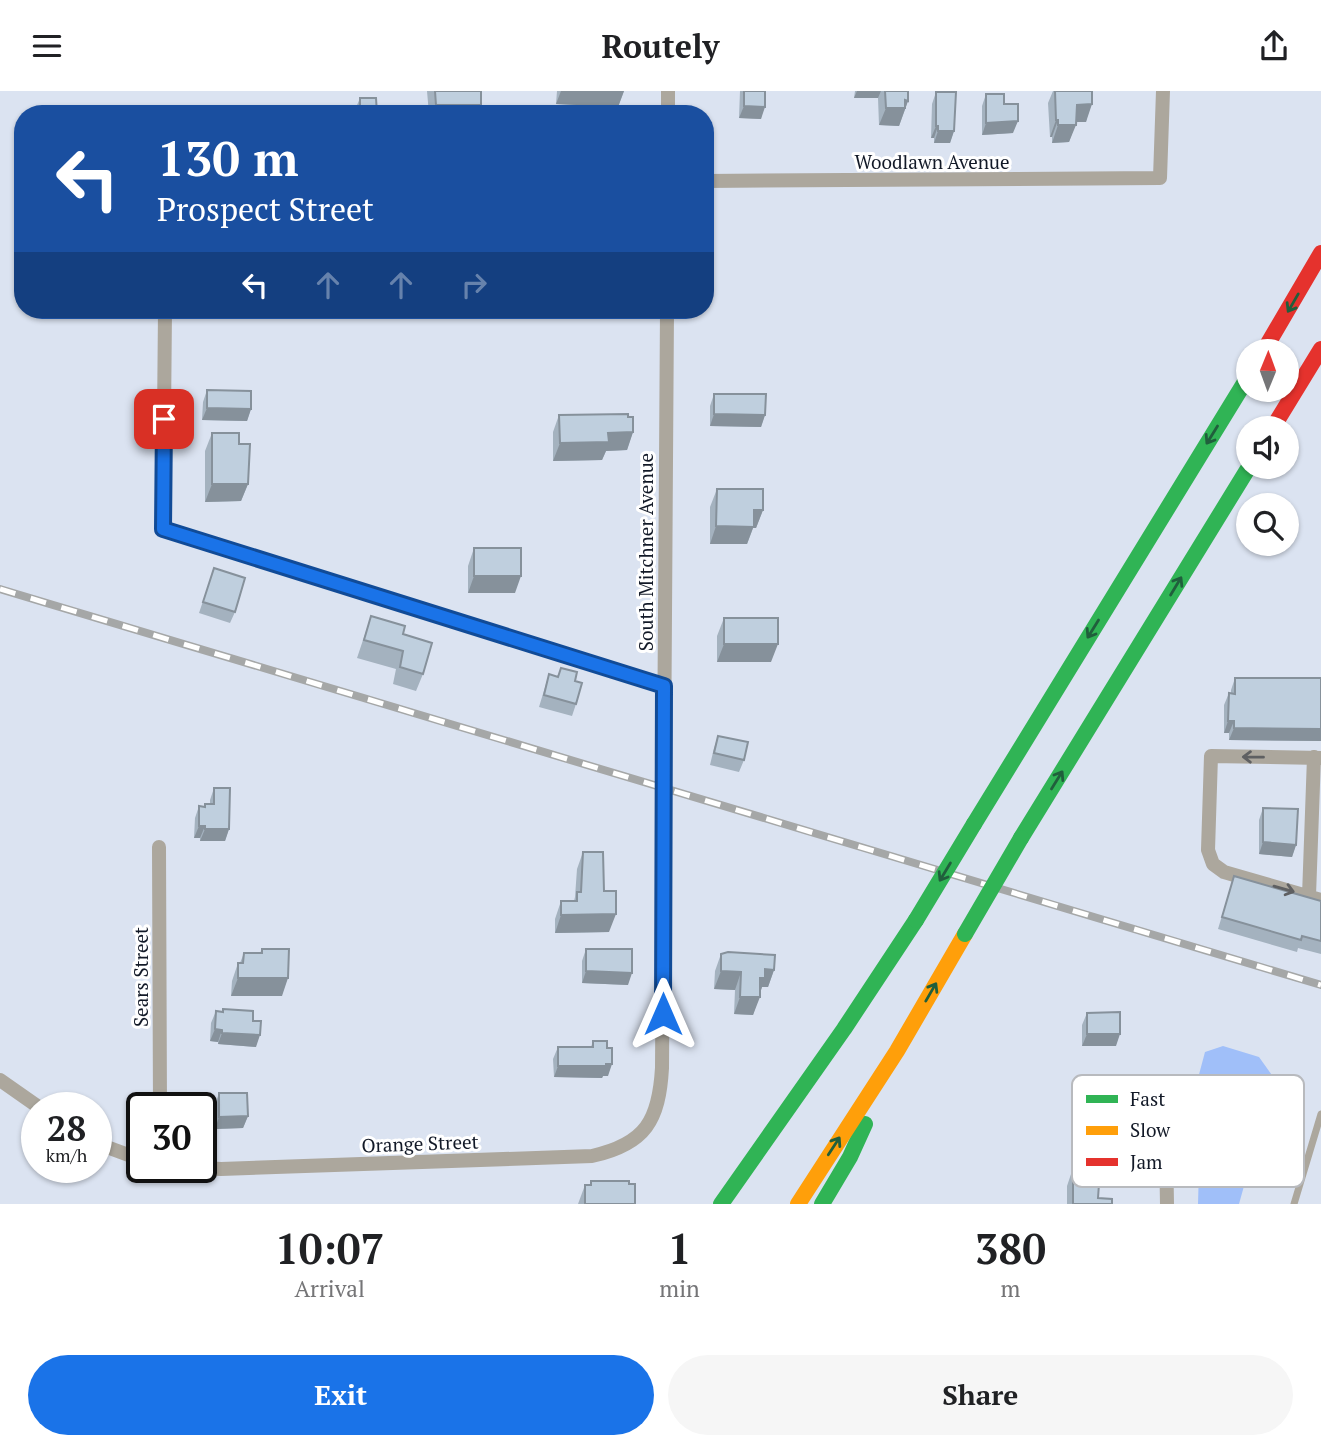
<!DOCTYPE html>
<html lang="en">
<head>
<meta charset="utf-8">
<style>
	body { margin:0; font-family:"PT Serif",serif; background:#f6f6f6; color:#202124; height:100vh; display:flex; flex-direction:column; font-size:26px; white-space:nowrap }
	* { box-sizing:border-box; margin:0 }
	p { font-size:23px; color:#757577 }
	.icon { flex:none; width:38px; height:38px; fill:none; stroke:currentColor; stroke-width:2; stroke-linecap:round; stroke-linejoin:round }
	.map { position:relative; height:1113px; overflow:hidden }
	.side { display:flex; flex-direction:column; background:#fff; flex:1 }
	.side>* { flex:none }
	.top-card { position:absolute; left:14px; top:14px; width:700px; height:214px; border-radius:28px; box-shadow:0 2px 5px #0004; background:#1a4fa0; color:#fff; overflow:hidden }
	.needle { width:46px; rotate:1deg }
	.fabs { position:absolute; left:1236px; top:248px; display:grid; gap:14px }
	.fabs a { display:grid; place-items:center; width:63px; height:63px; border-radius:50%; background:#fff; box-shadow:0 2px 5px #0004; font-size:35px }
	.speed { position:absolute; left:21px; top:1001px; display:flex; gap:14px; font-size:35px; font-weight:700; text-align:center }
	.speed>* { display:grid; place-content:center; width:91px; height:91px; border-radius:50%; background:#fff; box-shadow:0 2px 5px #0004; line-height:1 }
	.speed small { font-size:18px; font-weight:400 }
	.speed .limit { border:4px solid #111; border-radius:10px; background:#fff; color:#111 }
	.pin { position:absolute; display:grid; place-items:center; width:60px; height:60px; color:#fff; margin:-30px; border-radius:14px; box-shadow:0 4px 10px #0006 }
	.me { position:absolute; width:77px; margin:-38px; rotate:0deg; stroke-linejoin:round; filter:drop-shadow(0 0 5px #0008) }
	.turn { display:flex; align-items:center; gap:24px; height:147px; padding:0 28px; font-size:32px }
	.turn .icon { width:91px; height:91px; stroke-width:2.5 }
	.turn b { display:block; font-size:49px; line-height:60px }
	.lanes { display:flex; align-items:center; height:66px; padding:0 28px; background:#0003; justify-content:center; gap:35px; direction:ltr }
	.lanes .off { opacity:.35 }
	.eta { display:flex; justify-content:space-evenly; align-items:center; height:119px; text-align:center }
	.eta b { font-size:42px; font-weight:700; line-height:49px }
	.primary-button { display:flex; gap:14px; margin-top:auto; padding:14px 28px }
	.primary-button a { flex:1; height:80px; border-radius:42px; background:#1a73e8; color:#fff; font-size:28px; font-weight:700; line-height:80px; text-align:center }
	.primary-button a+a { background:#f6f6f6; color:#202124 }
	header { display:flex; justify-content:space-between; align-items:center; height:91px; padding:0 28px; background:#fff; font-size:32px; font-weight:700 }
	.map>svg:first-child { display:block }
	.water { fill:#a0bff9 }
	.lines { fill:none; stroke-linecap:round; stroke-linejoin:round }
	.lane { stroke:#aca79d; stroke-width:7 }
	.street { stroke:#aca79d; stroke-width:14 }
	.fast { stroke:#30b455; stroke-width:16 }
	.slow { stroke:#ff9f0a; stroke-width:16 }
	.jam { stroke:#e5322d; stroke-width:16 }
	.rail-casing { stroke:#a5a7a7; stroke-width:8 }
	.rail { stroke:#fff; stroke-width:5; stroke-dasharray:16; stroke-linecap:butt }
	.fast-bridge { stroke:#30b455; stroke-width:16 }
	.wall { fill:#a4b2bf }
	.shaded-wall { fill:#86919b }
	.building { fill:#bfcfde; stroke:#86919b; stroke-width:2 }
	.oneway { stroke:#205f3c }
	.oneway2 { stroke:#5f6062 }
	.route-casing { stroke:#114b97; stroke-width:18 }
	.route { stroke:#1a73e8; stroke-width:12 }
	.labels { text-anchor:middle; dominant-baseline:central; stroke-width:6; stroke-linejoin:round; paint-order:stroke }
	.street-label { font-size:19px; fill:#121927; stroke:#fff }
	.key { fill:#fff; stroke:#b8babe; stroke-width:2 }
	.key-label { font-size:19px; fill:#121927 }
</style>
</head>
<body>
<header><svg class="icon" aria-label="menu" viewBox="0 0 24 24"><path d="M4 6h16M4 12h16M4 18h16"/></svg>Routely<svg class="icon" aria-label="share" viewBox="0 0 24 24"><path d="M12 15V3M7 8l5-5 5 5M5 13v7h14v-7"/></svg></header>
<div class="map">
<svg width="1321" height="1113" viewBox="0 0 1321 1113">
	<rect width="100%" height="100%" fill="#dbe3f1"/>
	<path class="water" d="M 1223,955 L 1259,966 L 1274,987 L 1239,1113 L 1198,1113 L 1200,1041 L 1193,1006 L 1205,961 Z"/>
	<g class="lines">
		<path class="lane" d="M 1294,1113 L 1321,1023"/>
		<path class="street" d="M 668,23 L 668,0
			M 705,90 L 1160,87 L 1163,0
			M 165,219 L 163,437 L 664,595
			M 1321,667 L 1211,665 L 1208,759 L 1213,773 L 1224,781 L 1321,809
			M 159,756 L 160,1017
			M 1309,805 L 1314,666
			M 0,989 L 40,1017
			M 1165,993 L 1167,1113
			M 96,1052 L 142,1069
			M 187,1076 L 221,1078 L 592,1065 C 646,1053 659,1029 662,977 L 667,219"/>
		<path class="fast" d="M 974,733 L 1248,286
			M 1021,747 L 1249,376
			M 721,1113 L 844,938 L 916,829
			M 822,1113 L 850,1066 L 865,1033"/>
		<path class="slow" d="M 798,1113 L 897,960 L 965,843"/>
		<path class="jam" d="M 1263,261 L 1321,162
			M 1272,338 L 1321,258"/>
		<defs>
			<path id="rail" d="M 0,498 L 1321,894"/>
		</defs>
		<use href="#rail" class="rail-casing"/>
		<use href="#rail" class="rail"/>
		<path class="fast-bridge" d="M 916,829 L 974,733
			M 965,843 L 1021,747"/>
	</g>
	<path class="wall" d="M 427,0 L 481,0 L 481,14 L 478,23 L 429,23 Z
		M 557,0 L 624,0 L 618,16 L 556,13 Z
		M 740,0 L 765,0 L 761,28 L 739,27 Z
		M 855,0 L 908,0 L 908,10 L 899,35 L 879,34 L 878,7 L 854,7 Z
		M 1053,0 L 1092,0 L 1086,31 L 1076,31 L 1069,51 L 1052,52 L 1052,46 L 1050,46 L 1048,12 Z
		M 936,1 L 954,40 L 950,52 L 934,52 L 934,47 L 931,47 L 932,13 Z
		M 986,3 L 1004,13 L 1013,42 L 982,44 L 982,15 Z
		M 360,7 L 377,23 L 355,23 L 355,19 Z
		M 207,299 L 251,318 L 247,330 L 202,329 L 203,311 Z
		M 714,303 L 765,324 L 761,336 L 710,335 L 710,315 Z
		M 559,324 L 628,326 L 633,341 L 627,359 L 606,360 L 602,369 L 553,370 L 553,341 Z
		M 212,342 L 239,353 L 248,393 L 241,410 L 205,411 L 205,360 Z
		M 717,398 L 763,419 L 756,437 L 753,437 L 747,453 L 710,453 L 710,416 Z
		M 474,457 L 515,502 L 468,502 L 468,475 Z
		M 214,477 L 235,521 L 230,532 L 199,522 Z
		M 371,525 L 403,543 L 423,583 L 416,600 L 393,593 L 396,578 L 357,567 Z
		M 724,527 L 771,571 L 717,571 L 717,545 Z
		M 561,577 L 575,590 L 576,613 L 572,625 L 539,616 L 549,583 L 558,586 Z
		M 1235,587 L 1321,587 L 1321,650 L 1229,649 L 1229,642 L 1224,642 L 1224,614 L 1229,602 L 1231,602 L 1231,599 Z
		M 718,645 L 744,669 L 739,681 L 710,674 L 714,657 Z
		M 214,697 L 229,738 L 225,750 L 200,750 L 200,747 L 194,747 L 195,727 L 199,715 L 204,716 L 205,713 L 210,713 L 210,709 Z
		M 1263,717 L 1296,754 L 1292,766 L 1259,763 L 1259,729 Z
		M 583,761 L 604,800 L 609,841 L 555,842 L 555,828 L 561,810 L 574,810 L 575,806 L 577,778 Z
		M 1234,785 L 1321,810 L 1321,863 L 1298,857 L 1297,861 L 1218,838 Z
		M 262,858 L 282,905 L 231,905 L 232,890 L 238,872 L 240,872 L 244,862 L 260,862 Z
		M 586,858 L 628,894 L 582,892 L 582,870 Z
		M 721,863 L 774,879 L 768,896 L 762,896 L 753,924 L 734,923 L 735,899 L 714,898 L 715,880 Z
		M 223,918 L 253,930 L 256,956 L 218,953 L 218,951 L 210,950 L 211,932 L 216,920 L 222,921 Z
		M 1087,922 L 1116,955 L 1082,955 L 1082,934 Z
		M 593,950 L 608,985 L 603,985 L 602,987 L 554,986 L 553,968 L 558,956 L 591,956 Z
		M 219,1002 L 248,1025 L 243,1037 L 215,1038 L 215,1014 Z
		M 1101,1009 L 1133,1030 L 1129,1041 L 1097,1043 L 1097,1040 L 1088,1040 L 1088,1025 L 1092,1013 L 1100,1013 Z
		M 1073,1077 L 1091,1094 L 1098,1107 L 1112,1113 L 1067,1113 L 1067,1095 Z
		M 591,1090 L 635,1113 L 578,1113 L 585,1094 L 590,1094 Z"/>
	<path class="shaded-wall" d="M 561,0 L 624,0 L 618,16 L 556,13 Z
		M 857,0 L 881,0 L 878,7 L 854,7 Z
		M 905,9 L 908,10 L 899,35 L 879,34 L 886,17 Z
		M 1092,13 L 1086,31 L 1070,31 L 1077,14 Z
		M 436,14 L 481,14 L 478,23 L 433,23 Z
		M 744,15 L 765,16 L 761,28 L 739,27 Z
		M 1056,29 L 1058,29 L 1052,46 L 1050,46 Z
		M 1018,30 L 1013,42 L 982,44 L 986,32 Z
		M 1058,34 L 1076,34 L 1069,51 L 1052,52 Z
		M 936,35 L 938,35 L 934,47 L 931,47 Z
		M 938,40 L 954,40 L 950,52 L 934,52 Z
		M 207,317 L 251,318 L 247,330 L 202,329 Z
		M 714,323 L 765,324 L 761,336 L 710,335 Z
		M 633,341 L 627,359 L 606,360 L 602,369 L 553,370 L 560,352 L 608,342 Z
		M 212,393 L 248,393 L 241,410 L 205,411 Z
		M 754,419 L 763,419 L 756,437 L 753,437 L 747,453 L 710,453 L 716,435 Z
		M 474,485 L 521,485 L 515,502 L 468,502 Z
		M 724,553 L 778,553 L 771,571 L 717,571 Z
		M 1228,630 L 1234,630 L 1229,642 L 1224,642 Z
		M 1234,637 L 1321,638 L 1321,650 L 1229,649 Z
		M 199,735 L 205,735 L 200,747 L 194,747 Z
		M 205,738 L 229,738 L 225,750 L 200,750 Z
		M 1263,751 L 1296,754 L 1292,766 L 1259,763 Z
		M 616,823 L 609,841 L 555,842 L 561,824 Z
		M 765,878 L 774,879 L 768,896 L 762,896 L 759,905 L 760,887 Z
		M 586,880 L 632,882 L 628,894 L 582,892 Z
		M 721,880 L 741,881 L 735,899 L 714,898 Z
		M 238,887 L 288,887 L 282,905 L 231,905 Z
		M 740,906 L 760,906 L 753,924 L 734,923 Z
		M 215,938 L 222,939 L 218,951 L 210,950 Z
		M 222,942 L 260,944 L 256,956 L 218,953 Z
		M 1087,943 L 1120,943 L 1116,955 L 1082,955 Z
		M 612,973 L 608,985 L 603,985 L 602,987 L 554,986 L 558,975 Z
		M 248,1025 L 243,1037 L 215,1038 L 219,1026 Z
		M 1092,1028 L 1101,1028 L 1097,1040 L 1088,1040 Z
		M 1133,1030 L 1129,1041 L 1097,1043 L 1101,1031 Z"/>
	<path class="building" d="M 435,0 L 481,0 L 481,14 L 436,14 Z
		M 744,0 L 765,0 L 765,16 L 744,15 Z
		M 885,0 L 908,0 L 908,10 L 905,9 L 905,17 L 886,17 Z
		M 1055,0 L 1092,0 L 1092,13 L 1077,14 L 1076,34 L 1058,34 L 1058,29 L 1056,29 Z
		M 936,1 L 956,1 L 954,40 L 938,40 L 938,35 L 936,35 Z
		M 986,3 L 1004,3 L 1004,13 L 1018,13 L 1018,30 L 986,32 Z
		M 360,7 L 376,7 L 377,23 L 360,23 Z
		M 207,299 L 251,300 L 251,318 L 207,317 Z
		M 714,303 L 766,303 L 765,324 L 714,323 Z
		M 628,323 L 628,326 L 633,326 L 633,341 L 608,342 L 609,351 L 560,352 L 559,324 Z
		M 212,342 L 239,342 L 239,353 L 250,353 L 248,393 L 212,393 Z
		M 717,398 L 763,398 L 763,419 L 754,419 L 754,436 L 716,435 Z
		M 474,457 L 521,457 L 521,485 L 474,485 Z
		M 214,477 L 245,487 L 235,521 L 203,511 Z
		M 371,525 L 405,535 L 403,543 L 432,552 L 423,583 L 400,576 L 403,560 L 364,549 Z
		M 724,527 L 778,527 L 778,553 L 724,553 Z
		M 561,577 L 577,581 L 575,590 L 582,592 L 576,613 L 544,604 L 549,583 L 558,586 Z
		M 1235,587 L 1321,587 L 1321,638 L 1234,637 L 1234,630 L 1228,630 L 1229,602 L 1235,603 Z
		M 718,645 L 748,651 L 744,669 L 714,662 Z
		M 214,697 L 230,697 L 229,738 L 205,738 L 205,735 L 199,735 L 199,715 L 205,716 L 205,713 L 214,713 Z
		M 1263,717 L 1298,718 L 1296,754 L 1263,751 Z
		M 583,761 L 603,761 L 604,800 L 616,800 L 616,823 L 561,824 L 561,810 L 577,810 L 577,801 L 581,801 Z
		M 1234,785 L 1321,810 L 1321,850 L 1302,845 L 1301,849 L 1222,826 Z
		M 262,858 L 289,858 L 288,887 L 238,887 L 238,872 L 243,872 L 244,862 L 262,862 Z
		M 586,858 L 632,858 L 632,882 L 586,880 Z
		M 728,861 L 775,864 L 774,879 L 765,878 L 765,887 L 760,887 L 760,906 L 740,906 L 741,881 L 721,880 L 721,863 Z
		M 223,918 L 253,920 L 253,930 L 261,930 L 260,944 L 222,942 L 222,939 L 215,938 L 216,920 L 223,921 Z
		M 1120,921 L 1120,943 L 1087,943 L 1087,922 Z
		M 593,950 L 607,950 L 607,957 L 612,957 L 612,973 L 606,973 L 606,975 L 558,975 L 558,956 L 593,956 Z
		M 219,1002 L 247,1002 L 248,1025 L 219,1026 Z
		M 1073,1077 L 1092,1078 L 1091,1094 L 1099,1093 L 1098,1107 L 1112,1108 L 1112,1113 L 1073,1113 Z
		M 591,1090 L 629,1090 L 629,1093 L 635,1093 L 635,1113 L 585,1113 L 585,1094 L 591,1094 Z"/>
	<defs><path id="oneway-shaft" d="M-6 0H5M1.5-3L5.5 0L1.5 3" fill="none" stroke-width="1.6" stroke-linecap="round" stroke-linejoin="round" transform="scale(1.75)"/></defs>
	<g class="oneway">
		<use href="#oneway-shaft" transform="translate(1293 212) rotate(120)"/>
		<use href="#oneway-shaft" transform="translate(1212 344) rotate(122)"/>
		<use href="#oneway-shaft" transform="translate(1176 495) rotate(-59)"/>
		<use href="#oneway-shaft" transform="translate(1093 538) rotate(122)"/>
		<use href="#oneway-shaft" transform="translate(1057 689) rotate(-58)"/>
		<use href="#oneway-shaft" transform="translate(945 781) rotate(121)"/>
		<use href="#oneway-shaft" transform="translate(931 901) rotate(-60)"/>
		<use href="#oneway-shaft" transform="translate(834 1055) rotate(-57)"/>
	</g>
	<g class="oneway2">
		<use href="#oneway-shaft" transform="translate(1253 666) rotate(-179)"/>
		<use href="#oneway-shaft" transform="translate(1284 798) rotate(16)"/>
	</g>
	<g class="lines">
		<defs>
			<path id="route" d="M 164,328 L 163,438 L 664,595 L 663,923"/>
		</defs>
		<use href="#route" class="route-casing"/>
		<use href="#route" class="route"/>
	</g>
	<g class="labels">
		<g class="street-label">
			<text x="932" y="70">Woodlawn Avenue</text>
			<text transform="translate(645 461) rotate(-90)">South Mitchner Avenue</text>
			<text transform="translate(140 886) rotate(-90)">Sears Street</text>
			<text transform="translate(420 1052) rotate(-2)">Orange Street</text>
		</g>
	</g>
	<rect x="1072" y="984" width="232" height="112" rx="10" class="key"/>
	<rect x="1086" y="1004" width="32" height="8" fill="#30b455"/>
	<rect x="1086" y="1035" width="32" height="9" fill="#ff9f0a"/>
	<rect x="1086" y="1067" width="32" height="8" fill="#e5322d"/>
	<g class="key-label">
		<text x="1130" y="1015">Fast</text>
		<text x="1130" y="1046">Slow</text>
		<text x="1130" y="1078">Jam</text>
	</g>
</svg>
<div class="fabs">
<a><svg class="needle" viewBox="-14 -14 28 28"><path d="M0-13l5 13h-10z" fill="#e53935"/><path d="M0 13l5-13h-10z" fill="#757577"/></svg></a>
<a><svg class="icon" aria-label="sound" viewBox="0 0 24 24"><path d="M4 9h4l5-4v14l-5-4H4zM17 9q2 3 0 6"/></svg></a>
<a><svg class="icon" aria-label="search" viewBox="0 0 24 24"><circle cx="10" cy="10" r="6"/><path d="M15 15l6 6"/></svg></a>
</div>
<div class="speed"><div>28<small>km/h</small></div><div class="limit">30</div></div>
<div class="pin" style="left:164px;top:328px;background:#d93025"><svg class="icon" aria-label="arrive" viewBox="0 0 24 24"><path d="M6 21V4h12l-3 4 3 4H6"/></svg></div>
<svg class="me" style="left:663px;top:923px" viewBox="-20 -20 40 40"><path d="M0-17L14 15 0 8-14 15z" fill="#1a73e8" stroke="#fff" stroke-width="4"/></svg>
<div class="top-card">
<div class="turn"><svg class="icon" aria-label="left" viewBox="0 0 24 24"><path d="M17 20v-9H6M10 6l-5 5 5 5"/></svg><div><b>130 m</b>Prospect Street</div></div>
<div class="lanes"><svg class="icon" aria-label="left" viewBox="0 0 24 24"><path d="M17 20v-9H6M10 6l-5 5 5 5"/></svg><svg class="icon off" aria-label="ahead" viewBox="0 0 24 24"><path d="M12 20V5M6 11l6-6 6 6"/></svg><svg class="icon off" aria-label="ahead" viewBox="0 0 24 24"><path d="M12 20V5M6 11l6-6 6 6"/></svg><svg class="icon off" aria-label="right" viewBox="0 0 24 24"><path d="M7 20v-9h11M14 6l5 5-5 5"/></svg></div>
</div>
</div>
<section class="side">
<div class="eta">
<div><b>10:07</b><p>Arrival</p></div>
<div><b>1</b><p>min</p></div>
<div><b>380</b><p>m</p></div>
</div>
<div class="primary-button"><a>Exit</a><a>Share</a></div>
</section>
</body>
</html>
